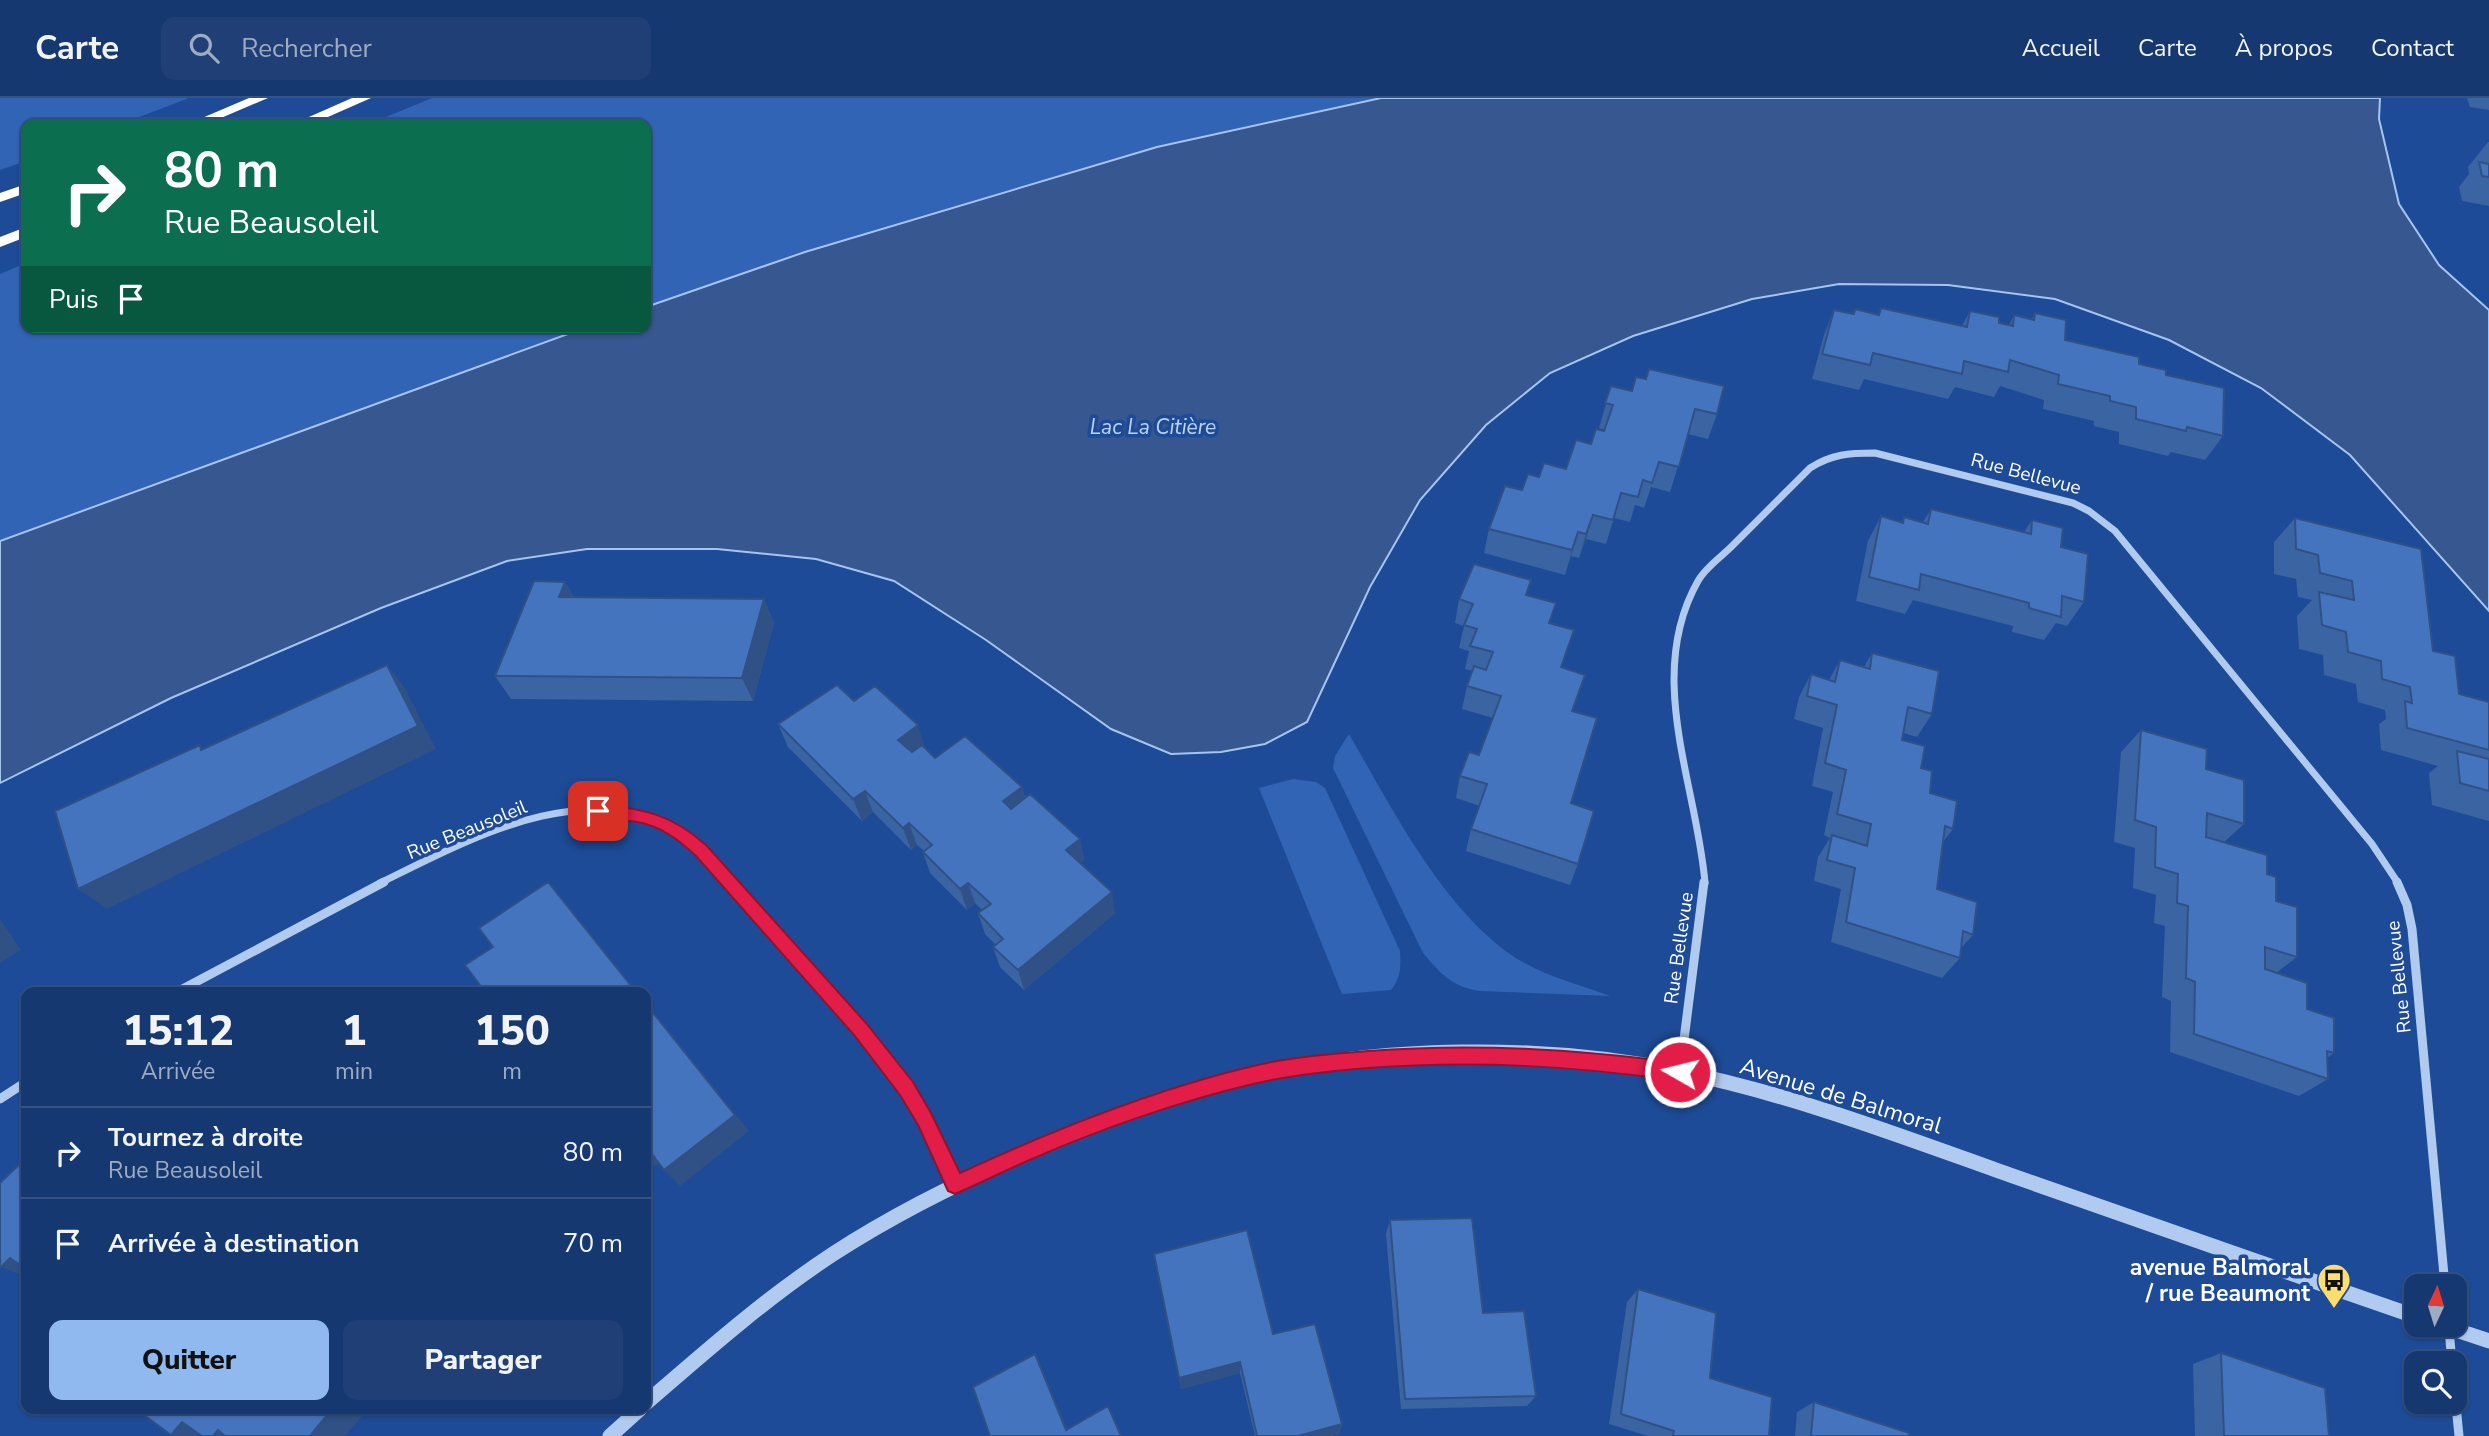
<!DOCTYPE html>
<html lang="fr">
<head>
<meta charset="utf-8">
<style>
	body { margin:0; font-family:"Nunito Sans",sans-serif; background:#1f3f76; color:#f1f3f6; height:100vh; display:flex; flex-direction:column; font-size:26px; white-space:nowrap }
	* { box-sizing:border-box; margin:0 }
	p { font-size:23px; color:#9eacc3 }
	.icon { flex:none; width:38px; height:38px; fill:none; stroke:currentColor; stroke-width:2; stroke-linecap:round; stroke-linejoin:round }
	.map { position:relative; flex:1; overflow:hidden }
	.sheet { position:absolute; left:21px; top:889px; width:630px; height:427px; display:flex; flex-direction:column; background:#163871; border-radius:14px; box-shadow:0 2px 5px #0004,0 0 0 2px #355284 }
	.sheet>* { flex:none }
	.guide { position:absolute; left:21px; top:21px; width:630px; height:214px; border-radius:14px; box-shadow:0 2px 5px #0004,0 0 0 2px #355284; background:#0b6e4f; color:#fff; overflow:hidden }
	.needle { width:46px; rotate:4deg }
	.controls { position:absolute; left:2404px; top:1176px; display:grid; gap:14px }
	.controls a { display:grid; place-items:center; width:63px; height:63px; border-radius:14px; background:#163871; box-shadow:0 2px 5px #0004,0 0 0 2px #355284; font-size:35px }
	.pin { position:absolute; display:grid; place-items:center; width:60px; height:60px; color:#fff; margin:-30px; border-radius:14px; box-shadow:0 4px 10px #0006 }
	.me { position:absolute; width:77px; margin:-38px; rotate:278deg; stroke-linejoin:round; filter:drop-shadow(0 0 5px #0008) }
	.turn { display:flex; align-items:center; gap:24px; height:147px; padding:0 28px; font-size:32px }
	.turn .icon { width:91px; height:91px; stroke-width:2.5 }
	.turn b { display:block; font-size:49px; line-height:60px }
	.then { display:flex; align-items:center; height:66px; padding:0 28px; background:#0003; gap:14px; font-size:26px }
	.eta { display:flex; justify-content:space-evenly; align-items:center; height:119px; text-align:center }
	.eta b { font-size:42px; font-weight:800; line-height:49px }
	.cta { display:flex; gap:14px; margin-top:auto; padding:14px 28px }
	.cta a { flex:1; height:80px; border-radius:14px; background:#90b9f0; color:#111; font-size:28px; font-weight:800; line-height:80px; text-align:center }
	.cta a+a { background:#1f3f76; color:#f1f3f6 }
	ul { padding:0; list-style:none }
	li { display:flex; align-items:center; gap:21px; height:91px; padding:0 28px; border-top:2px solid #355284 }
	li div { flex:1 }
	li b { display:block; font-size:26px }
	li em { font-style:normal }
	header { display:flex; align-items:center; gap:42px; box-sizing:border-box; height:98px; padding:0 35px; background:#163871; border-bottom:2px solid #355284 }
	header strong { font-size:33px }
	nav { display:flex; gap:38px; margin-inline-start:auto; font-size:24px }
	.search { width:490px; height:63px; background:#1f3f76; display:flex; align-items:center; gap:18px; box-sizing:border-box; padding:0 24px; border-radius:14px; color:#9eacc3; font-size:26px }
	.map>svg:first-child { display:block }
	.green { fill:#3164b4 }
	.water { fill:#36578f; stroke:#a5c4f1; stroke-width:2 }
	.lines { fill:none; stroke-linecap:round; stroke-linejoin:round }
	.minor-far1 { stroke:#b1caef; stroke-width:7 }
	.minor { stroke:#b1caef; stroke-width:9 }
	.tertiary { stroke:#b1caef; stroke-width:15 }
	.motorway { fill:#fff; fill-rule:evenodd }
	.wall { fill:#3b64a3 }
	.shaded-wall { fill:#305185 }
	.building { fill:#4574be; stroke:#305185; stroke-width:2 }
	.route { fill:#e11d48; stroke:#92132f; stroke-width:2 }
	.labels { text-anchor:middle; dominant-baseline:central; stroke-width:7; stroke-linejoin:round; paint-order:stroke }
	.street-label { font-size:19px; fill:#fff; stroke:#1d4b97 }
	.water-label { font-size:21px; font-style:italic; fill:#bed4f6; stroke:#1d4b97 }
	.near-street-label { font-size:23px; fill:#fff; stroke:#1d4b97 }
	.near-poi-label { font-size:23px; font-weight:bold; fill:#fff; stroke:#1d4b97; text-anchor:end }
</style>
</head>
<body>
<header>
<strong>Carte</strong>
<div class="search"><svg class="icon" aria-label="search" viewBox="0 0 24 24"><circle cx="10" cy="10" r="6"/><path d="M15 15l6 6"/></svg>Rechercher</div>
<nav><a>Accueil</a><a>Carte</a><a>À propos</a><a>Contact</a></nav>
</header>
<div class="map">
<svg width="2489" height="1338" viewBox="0 0 2489 1338">
	<rect width="100%" height="100%" fill="#1d4b97"/>
	<path class="green" d="M 0,0 L 189,0 L 121,26 L 26,26 L 26,63 L 0,72 Z
		M 432,0 L 1381,0 L 1157,49 L 805,154 L 646,209 L 646,26 L 369,26 Z
		M 26,165 L 26,229 L 587,229 L 0,443 L 0,176 Z
		M 1349,636 C 1392,710 1446,818 1521,863 C 1548,879 1581,887 1610,898 L 1479,893 C 1451,888 1441,876 1423,855 L 1333,670 L 1335,658 Z
		M 1293,681 L 1316,684 L 1325,690 L 1400,853 C 1401,868 1401,880 1391,892 L 1342,896 L 1259,690 Z"/>
	<path class="water" d="M 1381,0 L 2380,0 L 2379,21 L 2399,106 L 2439,167 L 2489,212 L 2489,513 L 2350,357 L 2261,290 L 2169,242 L 2055,201 L 1948,187 L 1839,186 L 1752,201 L 1633,238 L 1550,275 L 1486,327 L 1420,402 L 1370,489 L 1307,624 L 1265,646 L 1221,654 L 1171,656 L 1111,631 L 986,542 L 894,483 L 816,461 L 717,451 L 587,451 L 507,463 L 381,510 L 171,600 L 0,685 L 0,443 L 587,229 L 646,229 L 646,209 L 805,154 L 1157,49 Z"/>
	<g class="lines">
		<path class="minor-far1" d="M 380,785 C 470,741 590,673 686,740 C 703,752 717,769 731,785
			M 1705,785 C 1697,687 1644,578 1698,483 C 1705,470 1721,459 1731,449 C 1757,423 1784,396 1810,370 C 1832,356 1849,355 1875,355 L 2073,405 L 2089,413 L 2115,433 L 2372,746 L 2398,785"/>
		<path class="minor" d="M 729,784 L 860,931 L 907,991 L 955,1087
			M 2397,784 L 2407,807 L 2412,831 L 2445,1188
			M 177,894 L 384,784
			M 1680,973 L 1704,784
			M 0,1001 L 26,984
			M 2449,1231 L 2452,1265
			M 2455,1297 L 2459,1338"/>
		<path class="tertiary" d="M 2441,1227 L 2489,1243
			M 646,1305 C 706,1253 766,1200 833,1156 C 924,1097 1024,1053 1126,1016 C 1165,1002 1204,988 1244,979 C 1385,948 1540,945 1682,974 C 1794,997 1903,1039 2010,1077 C 2146,1125 2281,1172 2417,1219
			M 610,1338 L 640,1311"/>
		<path class="motorway" d="M 249,0 L 268,0 L 207,26 L 188,26 Z
			M 352,0 L 371,0 L 312,26 L 293,26 Z
			M 26,86 L 26,95 L 0,104 L 0,95 Z
			M 26,129 L 26,139 L 0,149 L 0,139 Z"/>
	</g>
	<path class="wall" d="M 2467,0 L 2489,0 L 2489,12 L 2470,9 Z
		M 2488,44 L 2489,44 L 2489,108 L 2462,103 L 2459,89 L 2469,76 L 2468,69 Z
		M 1881,210 L 1962,228 L 1970,213 L 1999,225 L 2009,227 L 2014,217 L 2032,221 L 2035,215 L 2065,242 L 2139,266 L 2166,277 L 2223,338 L 2205,362 L 2171,354 L 2168,358 L 2119,346 L 2119,334 L 2094,328 L 2094,323 L 2043,311 L 2044,302 L 2000,288 L 1994,299 L 1955,289 L 1948,301 L 1864,281 L 1859,292 L 1812,281 L 1824,237 L 1834,212 L 1852,216 L 1855,211 L 1878,217 Z
		M 1611,288 L 1717,316 L 1708,341 L 1688,336 L 1670,394 L 1651,389 L 1644,410 L 1635,407 L 1630,424 L 1614,420 L 1606,446 L 1586,441 L 1579,460 L 1571,458 L 1565,477 L 1484,455 L 1489,431 L 1522,392 L 1539,379 L 1566,371 L 1605,332 L 1599,330 Z
		M 1931,411 L 2024,434 L 2032,422 L 2061,449 L 2084,504 L 2067,528 L 2056,525 L 2044,542 L 2012,534 L 2013,528 L 1913,502 L 1905,516 L 1856,503 L 1868,443 L 1881,418 L 1902,424 L 1904,419 L 1923,424 Z
		M 2295,420 L 2433,553 L 2459,596 L 2489,604 L 2489,723 L 2432,707 L 2429,675 L 2438,668 L 2381,652 L 2379,626 L 2386,621 L 2385,612 L 2358,604 L 2356,586 L 2324,577 L 2323,557 L 2299,551 L 2297,518 L 2312,502 L 2298,499 L 2296,481 L 2274,476 L 2274,444 Z
		M 565,484 L 574,499 L 764,501 L 774,525 L 753,603 L 511,601 L 495,578 Z
		M 1527,497 L 1550,525 L 1573,613 L 1571,705 L 1578,766 L 1570,787 L 1466,753 L 1471,731 L 1480,708 L 1456,700 L 1460,678 L 1479,657 L 1493,620 L 1462,611 L 1467,588 L 1472,573 L 1465,571 L 1469,553 L 1459,550 L 1464,528 L 1455,525 L 1459,501 Z
		M 1872,555 L 1932,616 L 1917,639 L 1903,635 L 1902,642 L 1921,670 L 1930,695 L 1953,731 L 1943,744 L 1937,791 L 1973,837 L 1961,850 L 1960,860 L 1942,880 L 1831,844 L 1841,791 L 1814,783 L 1818,759 L 1830,740 L 1824,737 L 1833,694 L 1812,688 L 1823,630 L 1794,621 L 1799,599 L 1811,576 L 1829,582 L 1840,562 L 1864,569 Z
		M 854,603 L 925,650 L 935,660 L 1022,689 L 1025,700 L 1080,741 L 1084,762 L 1080,765 L 1115,815 L 1024,892 L 1000,869 L 993,849 L 996,847 L 985,836 L 978,815 L 982,812 L 975,805 L 967,812 L 930,775 L 923,754 L 924,753 L 917,747 L 911,752 L 873,714 L 862,723 L 788,649 L 778,626 Z
		M 2141,632 L 2206,671 L 2244,726 L 2224,744 L 2267,776 L 2297,859 L 2276,875 L 2307,911 L 2334,955 L 2327,960 L 2328,981 L 2299,998 L 2170,954 L 2171,903 L 2162,899 L 2165,828 L 2154,825 L 2156,797 L 2133,790 L 2135,750 L 2114,744 L 2121,654 Z
		M 1390,1122 L 1483,1215 L 1536,1298 L 1527,1308 L 1401,1311 L 1386,1136 Z
		M 1154,1156 L 1273,1236 L 1342,1326 L 1339,1336 L 1330,1338 L 1255,1338 L 1240,1275 L 1181,1291 Z
		M 1638,1191 L 1710,1280 L 1769,1338 L 1648,1338 L 1609,1326 L 1627,1204 Z
		M 2221,1255 L 2329,1338 L 2195,1338 L 2193,1266 Z
		M 1814,1304 L 1909,1338 L 1795,1338 L 1797,1314 Z"/>
	<path class="shaded-wall" d="M 1593,417 L 1586,441 L 1579,460 L 1586,436 Z
		M 1578,434 L 1571,458 L 1565,477 L 1572,452 Z
		M 565,484 L 579,508 L 559,499 Z
		M 764,501 L 774,525 L 753,603 L 742,580 Z
		M 387,567 L 405,590 L 436,651 L 107,811 L 78,791 Z
		M 918,627 L 925,650 L 906,664 L 898,642 Z
		M 1022,689 L 1027,710 L 1008,725 L 1003,703 Z
		M 865,693 L 873,714 L 862,723 L 853,701 Z
		M 909,725 L 917,747 L 911,752 L 903,730 Z
		M 1080,741 L 1084,762 L 1070,773 L 1066,752 Z
		M 968,785 L 975,805 L 967,812 L 960,791 Z
		M 1112,794 L 1115,815 L 1024,892 L 1018,872 Z
		M 0,821 L 21,852 L 0,865 Z
		M 646,906 L 749,1033 L 680,1088 L 664,1072 Z
		M 646,1048 L 661,1063 L 646,1075 Z
		M 10,1160 L 26,1167 L 26,1179 L 1,1169 Z
		M 1035,1256 L 1041,1268 L 1070,1338 L 1066,1332 Z
		M 1240,1264 L 1240,1275 L 1181,1291 L 1179,1280 Z
		M 332,1311 L 368,1311 L 345,1338 L 310,1338 Z
		M 182,1324 L 211,1338 L 175,1338 L 171,1337 Z
		M 1342,1326 L 1339,1336 L 1330,1338 L 1298,1338 Z
		M 218,1332 L 237,1338 L 213,1338 Z"/>
	<path class="building" d="M 2479,64 L 2489,66 L 2489,79 L 2482,78 Z
		M 1881,210 L 1967,229 L 1970,213 L 1999,219 L 1999,225 L 2013,228 L 2014,217 L 2034,222 L 2035,215 L 2066,222 L 2065,242 L 2139,259 L 2139,266 L 2166,272 L 2166,277 L 2224,290 L 2223,338 L 2187,329 L 2186,333 L 2136,321 L 2136,309 L 2110,303 L 2110,298 L 2058,286 L 2059,277 L 2010,262 L 2008,274 L 1964,263 L 1962,276 L 1873,255 L 1870,267 L 1822,256 L 1834,212 L 1854,216 L 1855,211 L 1879,217 Z
		M 1649,271 L 1724,288 L 1717,316 L 1695,311 L 1679,369 L 1659,364 L 1652,385 L 1643,382 L 1638,399 L 1621,395 L 1613,422 L 1593,417 L 1586,436 L 1578,434 L 1572,452 L 1489,431 L 1505,388 L 1522,392 L 1528,376 L 1539,379 L 1544,365 L 1566,371 L 1576,342 L 1591,346 L 1596,331 L 1604,333 L 1613,307 L 1605,305 L 1611,288 L 1632,293 L 1636,279 L 1646,281 Z
		M 1931,411 L 2031,436 L 2032,422 L 2063,430 L 2061,449 L 2088,456 L 2084,504 L 2062,498 L 2061,519 L 2029,510 L 2029,505 L 1921,476 L 1919,492 L 1869,479 L 1881,418 L 1903,425 L 1904,419 L 1928,426 Z
		M 2295,420 L 2421,451 L 2433,553 L 2455,558 L 2459,596 L 2489,604 L 2489,652 L 2407,630 L 2405,603 L 2412,605 L 2410,589 L 2382,581 L 2381,563 L 2348,554 L 2346,534 L 2322,527 L 2319,494 L 2354,502 L 2352,483 L 2320,475 L 2318,457 L 2296,451 Z
		M 1474,466 L 1531,482 L 1526,497 L 1556,505 L 1549,525 L 1574,532 L 1561,569 L 1585,577 L 1572,613 L 1597,620 L 1571,705 L 1594,713 L 1578,766 L 1471,731 L 1487,686 L 1460,678 L 1469,654 L 1479,657 L 1501,598 L 1467,588 L 1474,568 L 1486,572 L 1493,554 L 1470,548 L 1477,531 L 1464,527 L 1473,506 L 1459,501 Z
		M 534,483 L 565,484 L 559,499 L 764,501 L 742,580 L 495,578 Z
		M 1872,555 L 1939,573 L 1932,616 L 1908,609 L 1902,642 L 1925,648 L 1921,670 L 1932,673 L 1930,695 L 1957,703 L 1953,731 L 1945,728 L 1937,791 L 1977,804 L 1973,837 L 1963,833 L 1960,860 L 1846,824 L 1855,770 L 1827,762 L 1832,737 L 1867,748 L 1871,726 L 1837,716 L 1846,672 L 1825,665 L 1837,607 L 1807,598 L 1811,576 L 1835,584 L 1840,562 L 1870,571 Z
		M 387,567 L 418,628 L 78,791 L 55,713 L 200,647 L 201,652 Z
		M 837,587 L 854,603 L 875,588 L 918,627 L 898,642 L 912,654 L 922,647 L 935,660 L 965,638 L 1022,689 L 1003,703 L 1011,711 L 1030,696 L 1080,741 L 1066,752 L 1112,794 L 1018,872 L 993,849 L 1003,841 L 978,815 L 991,806 L 968,785 L 960,791 L 923,754 L 932,747 L 909,725 L 903,730 L 865,693 L 853,701 L 778,626 Z
		M 2141,632 L 2207,651 L 2206,671 L 2244,682 L 2244,726 L 2207,715 L 2206,739 L 2267,757 L 2267,776 L 2276,779 L 2276,803 L 2297,809 L 2297,859 L 2265,849 L 2265,871 L 2307,885 L 2307,911 L 2334,920 L 2334,955 L 2327,953 L 2328,981 L 2194,936 L 2195,884 L 2186,880 L 2188,808 L 2177,805 L 2178,776 L 2155,769 L 2156,729 L 2135,722 Z
		M 2457,653 L 2489,661 L 2489,693 L 2460,685 Z
		M 548,784 L 636,894 L 485,894 L 465,867 L 493,849 L 479,830 Z
		M 646,906 L 735,1017 L 664,1072 L 646,1048 Z
		M 26,1060 L 26,1171 L 10,1160 L 1,1169 L 0,1169 L 0,1085 Z
		M 1472,1120 L 1483,1215 L 1524,1213 L 1536,1298 L 1405,1301 L 1390,1122 Z
		M 1247,1132 L 1273,1236 L 1315,1226 L 1342,1326 L 1298,1338 L 1257,1338 L 1240,1264 L 1179,1280 L 1154,1156 Z
		M 1638,1191 L 1716,1215 L 1710,1280 L 1772,1299 L 1769,1338 L 1673,1338 L 1674,1333 L 1621,1316 Z
		M 2221,1255 L 2325,1290 L 2329,1338 L 2224,1338 Z
		M 1035,1256 L 1066,1332 L 1108,1308 L 1121,1338 L 990,1338 L 973,1289 Z
		M 1814,1304 L 1909,1335 L 1909,1338 L 1811,1338 Z
		M 136,1311 L 332,1311 L 310,1338 L 225,1338 L 218,1332 L 213,1338 L 202,1338 L 182,1324 L 171,1337 Z"/>
	<path class="route" d="M 598,706 C 644,711 672,716 707,748 L 866,925 L 913,984 L 931,1015 L 960,1075 C 1053,1032 1152,992 1253,968 C 1290,959 1330,956 1368,953 C 1475,945 1574,951 1680,965 L 1686,968 L 1689,974 L 1686,980 L 1680,983 C 1574,968 1475,962 1368,970 C 1330,973 1290,977 1253,986 C 1181,1003 1100,1031 1032,1061 C 1006,1072 981,1085 955,1096 L 948,1093 L 918,1027 L 900,997 L 854,937 L 696,758 C 679,742 661,728 637,724 C 622,722 606,722 592,717 L 590,713 L 592,708 Z"/>
	<defs>
		<symbol id="bus-pin" viewBox="-11 -11 22 30"><path d="M0 17L-7.5 6A9.5 9.5 0 1 1 7.5 6Z" fill="#ffde70" stroke="#1d4b97"/><path d="M-5-6H5V4H4V6H2V4H-2V6H-4V4H-5ZM-3.5-4V0h7V-4ZM-3.5 1.2v1.5H-2V1.2ZM2 1.2v1.5H3.5V1.2Z" fill="#111"/></symbol>
	</defs>
	<g fill-rule="evenodd">
		<use href="#bus-pin" x="2315" y="1163" width="38" height="52"/>
	</g>
	<g class="labels">
		<g class="street-label">
			<text transform="translate(2026 376) rotate(15)">Rue Bellevue</text>
			<text transform="translate(467 732) rotate(-22)">Rue Beausoleil</text>
			<text transform="translate(1679 850) rotate(-82)">Rue Bellevue</text>
			<text transform="translate(2399 879) rotate(-96)">Rue Bellevue</text>
		</g>
		<g class="water-label">
			<text x="1153" y="329">Lac La Citière</text>
		</g>
		<g class="near-street-label">
			<text transform="translate(1841 998) rotate(17)">Avenue de Balmoral</text>
		</g>
		<g class="near-poi-label">
			<text x="2310" y="1169">avenue Balmoral<tspan x="2310" dy="26">/ rue Beaumont</tspan></text>
		</g>
	</g>
</svg>
<div class="controls">
<a><svg class="needle" viewBox="-14 -14 28 28"><path d="M0-13l5 13h-10z" fill="#e53935"/><path d="M0 13l5-13h-10z" fill="#9eacc3"/></svg></a>
<a><svg class="icon" aria-label="search" viewBox="0 0 24 24"><circle cx="10" cy="10" r="6"/><path d="M15 15l6 6"/></svg></a>
</div>
<div class="pin" style="left:598px;top:713px;background:#d93025"><svg class="icon" aria-label="arrive" viewBox="0 0 24 24"><path d="M6 21V4h12l-3 4 3 4H6"/></svg></div>
<svg class="me" style="left:1680px;top:974px" viewBox="-20 -20 40 40"><circle r="17" fill="#e11d48" stroke="#fff" stroke-width="3"/><path d="M0-11L8 9 0 5-8 9z" fill="#fff"/></svg>
<div class="guide">
<div class="turn"><svg class="icon" aria-label="right" viewBox="0 0 24 24"><path d="M7 20v-9h11M14 6l5 5-5 5"/></svg><div><b>80 m</b>Rue Beausoleil</div></div>
<div class="then">Puis<svg class="icon" aria-label="arrive" viewBox="0 0 24 24"><path d="M6 21V4h12l-3 4 3 4H6"/></svg></div>
</div>
<section class="sheet">
<div class="eta">
<div><b>15:12</b><p>Arrivée</p></div>
<div><b>1</b><p>min</p></div>
<div><b>150</b><p>m</p></div>
</div>
<ul>
<li><svg class="icon" aria-label="right" viewBox="0 0 24 24"><path d="M7 20v-9h11M14 6l5 5-5 5"/></svg><div><b>Tournez à droite</b><p>Rue Beausoleil</p></div><em>80 m</em></li>
<li><svg class="icon" aria-label="arrive" viewBox="0 0 24 24"><path d="M6 21V4h12l-3 4 3 4H6"/></svg><div><b>Arrivée à destination</b></div><em>70 m</em></li>
</ul>
<div class="cta"><a>Quitter</a><a>Partager</a></div>
</section>
</div>
</body>
</html>
